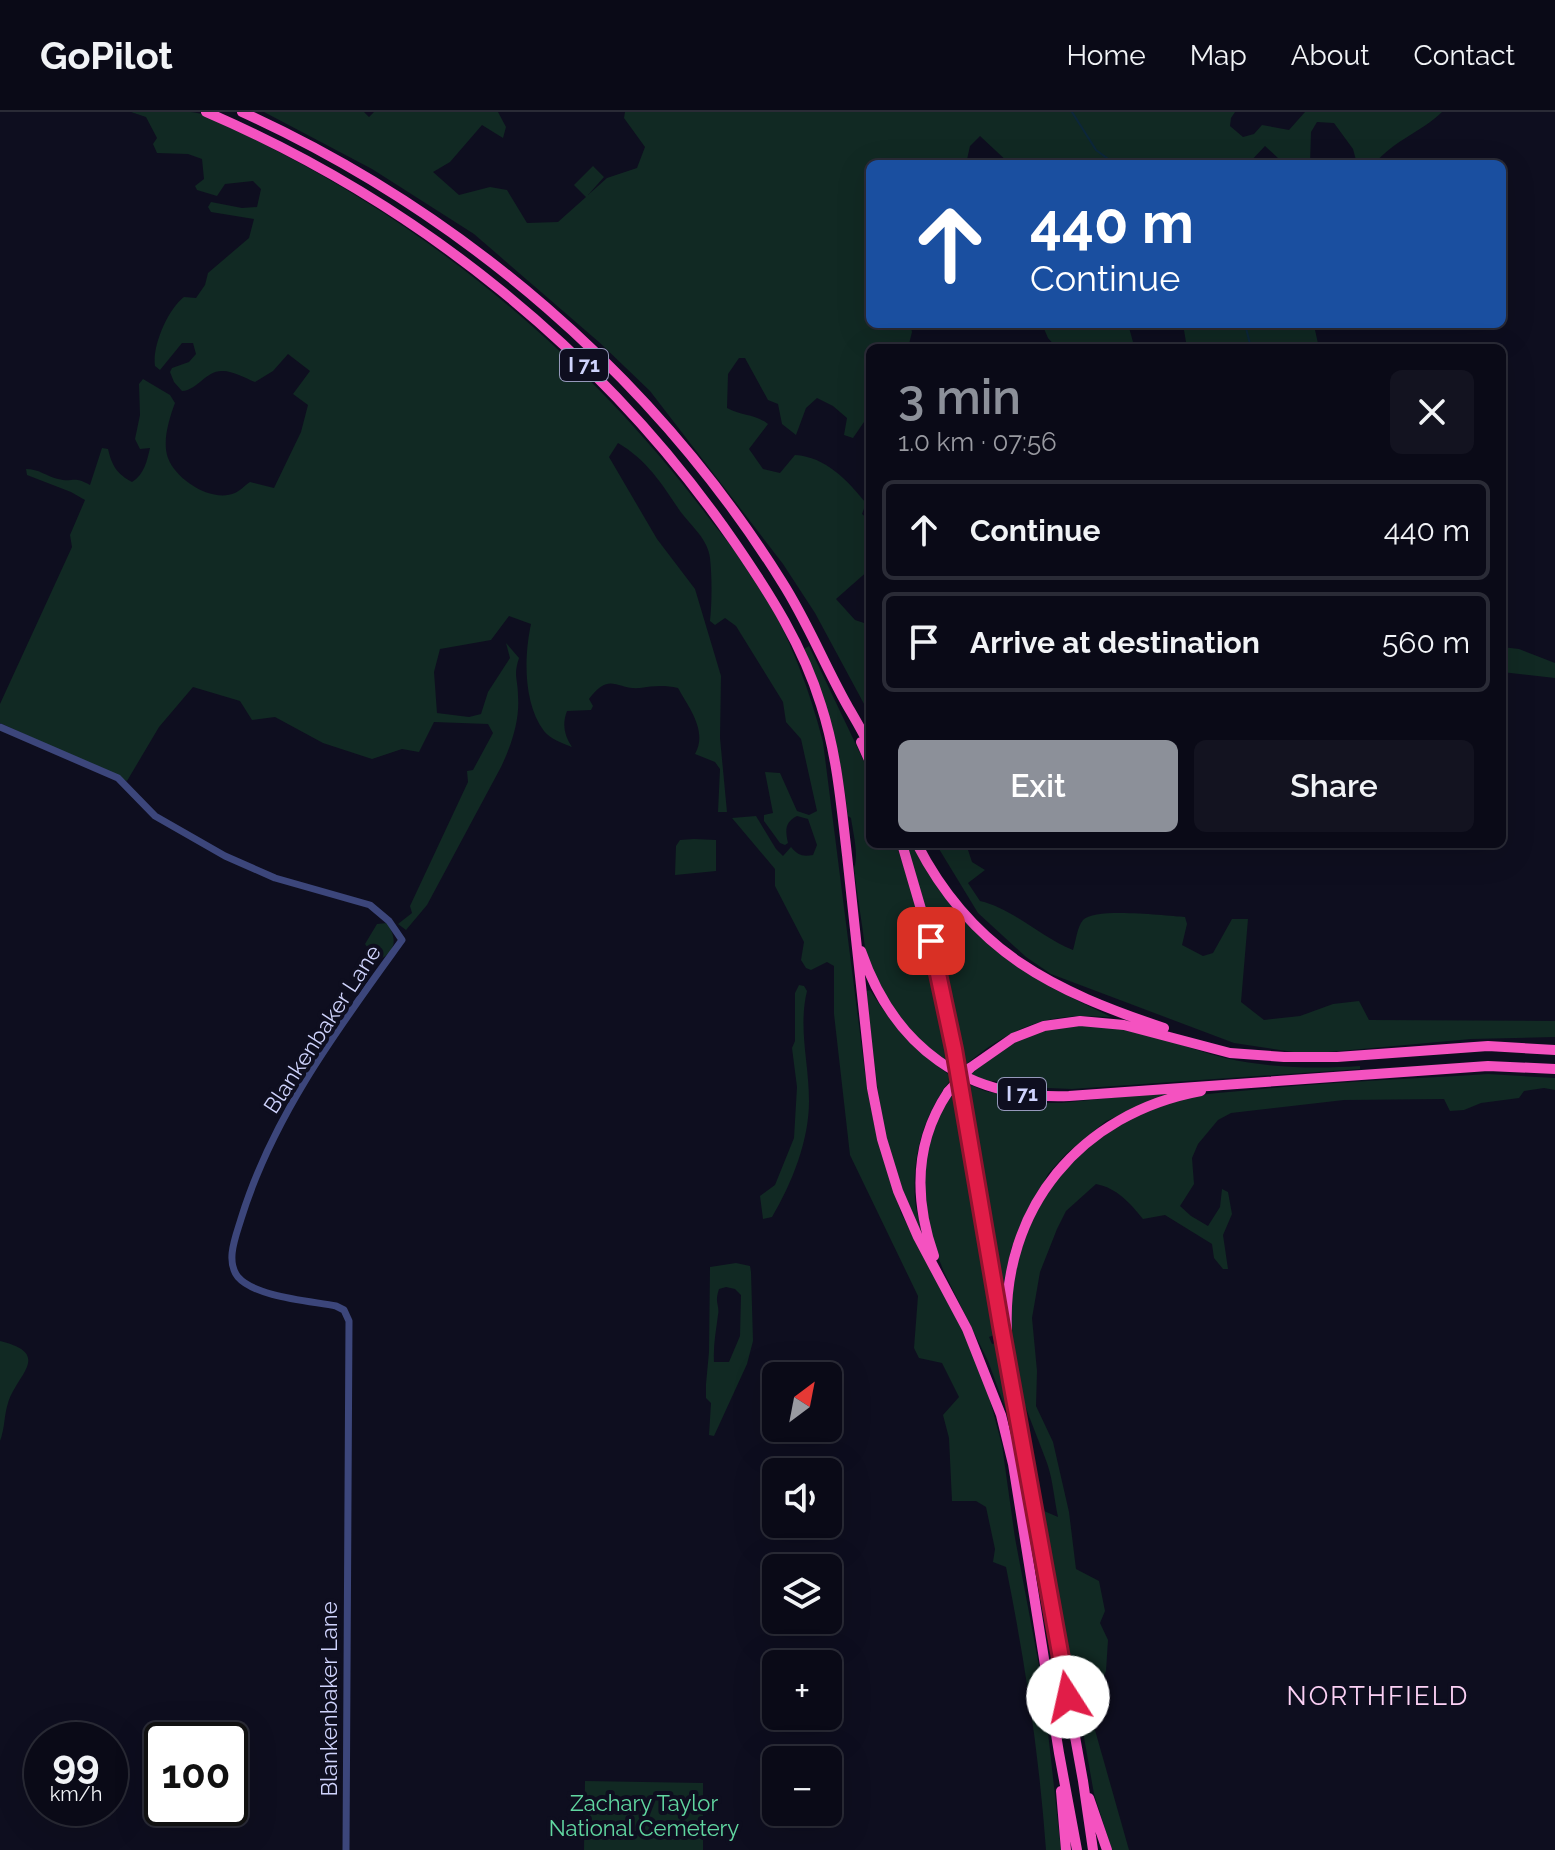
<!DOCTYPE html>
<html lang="en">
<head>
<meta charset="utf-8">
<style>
	body { margin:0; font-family:Raleway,sans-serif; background:#131320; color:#f1f3f6; height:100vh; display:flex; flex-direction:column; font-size:30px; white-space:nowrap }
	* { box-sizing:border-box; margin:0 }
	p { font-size:26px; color:#999aa1 }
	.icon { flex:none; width:44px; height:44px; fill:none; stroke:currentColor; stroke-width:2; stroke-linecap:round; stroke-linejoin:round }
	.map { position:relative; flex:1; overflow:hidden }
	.drawer { position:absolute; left:866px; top:232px; width:640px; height:504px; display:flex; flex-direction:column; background:#0a0a17; border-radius:12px; box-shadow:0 8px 32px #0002,0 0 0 2px #2a2b36 }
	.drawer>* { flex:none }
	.guide { position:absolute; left:866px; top:48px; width:640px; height:168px; border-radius:12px; box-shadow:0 8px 32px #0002,0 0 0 2px #2a2b36; background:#1a4fa0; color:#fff; overflow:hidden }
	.needle { width:52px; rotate:32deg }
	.tools { position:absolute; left:762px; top:1250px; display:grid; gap:16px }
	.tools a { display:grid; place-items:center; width:80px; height:80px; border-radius:12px; background:#0a0a17; box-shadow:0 8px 32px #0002,0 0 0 2px #2a2b36; font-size:40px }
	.speed { position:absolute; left:24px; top:1610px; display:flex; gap:16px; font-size:40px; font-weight:700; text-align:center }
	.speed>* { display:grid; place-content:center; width:104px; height:104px; border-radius:50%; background:#0a0a17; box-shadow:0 8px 32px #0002,0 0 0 2px #2a2b36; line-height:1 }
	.speed small { font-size:20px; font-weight:400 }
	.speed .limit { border:4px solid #111; border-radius:12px; background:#fff; color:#111 }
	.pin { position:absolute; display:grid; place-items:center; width:68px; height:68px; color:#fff; margin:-34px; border-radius:16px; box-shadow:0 4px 12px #0006 }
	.me { position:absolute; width:88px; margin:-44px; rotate:350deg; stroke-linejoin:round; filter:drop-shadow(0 0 6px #0008) }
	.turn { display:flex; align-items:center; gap:28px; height:168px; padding:0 32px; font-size:36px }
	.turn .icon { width:104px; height:104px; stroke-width:2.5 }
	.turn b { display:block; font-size:56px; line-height:68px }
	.round { display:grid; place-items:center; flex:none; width:84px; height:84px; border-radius:12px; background:#131320 }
	.headline { display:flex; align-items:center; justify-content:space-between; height:136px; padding:0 32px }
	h1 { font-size:48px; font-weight:600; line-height:60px; color:#8c9099 }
	.primary-button { display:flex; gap:16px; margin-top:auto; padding:16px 32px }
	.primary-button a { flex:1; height:92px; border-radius:12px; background:#8c9099; color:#fff; font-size:32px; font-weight:600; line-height:92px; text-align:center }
	.primary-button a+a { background:#131320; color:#f1f3f6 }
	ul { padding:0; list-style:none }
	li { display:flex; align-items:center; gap:24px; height:100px; margin:0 16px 12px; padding:0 16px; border:4px solid #2a2b36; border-radius:12px }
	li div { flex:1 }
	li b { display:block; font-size:30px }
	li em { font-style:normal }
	header { display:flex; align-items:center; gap:48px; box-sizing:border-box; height:112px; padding:0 40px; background:#0a0a17; border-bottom:2px solid #2a2b36 }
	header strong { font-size:38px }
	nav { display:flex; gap:44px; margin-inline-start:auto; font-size:28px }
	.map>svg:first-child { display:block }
	.green { fill:#112923; fill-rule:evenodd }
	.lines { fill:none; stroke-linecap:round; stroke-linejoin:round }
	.stream { stroke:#0c263a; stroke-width:2 }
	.minor { stroke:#3c467b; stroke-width:7 }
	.highway { stroke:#f452c0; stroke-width:10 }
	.highway-bridge { stroke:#f452c0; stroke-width:10 }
	.route-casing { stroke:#92132f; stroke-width:20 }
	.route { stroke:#e11d48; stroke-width:14 }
	.labels { text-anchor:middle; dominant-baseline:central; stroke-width:8; stroke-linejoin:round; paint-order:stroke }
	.shield { fill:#0e0e1f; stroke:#9598ba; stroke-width:2 }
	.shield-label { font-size:20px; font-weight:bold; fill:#cfd3fc }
	.street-label { font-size:22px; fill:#cfd3fc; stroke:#0e0e1f }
	.park-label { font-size:22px; fill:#61d7a1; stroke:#0e0e1f }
	.quarter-label { font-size:26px; letter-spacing:2px; fill:#fcd1f5; stroke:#0e0e1f }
</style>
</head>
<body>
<header>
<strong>GoPilot</strong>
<nav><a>Home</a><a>Map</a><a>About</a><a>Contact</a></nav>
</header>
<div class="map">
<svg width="1555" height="1738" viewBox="0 0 1555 1738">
	<rect width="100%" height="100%" fill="#0e0e1f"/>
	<path class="green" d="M 131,0 C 150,0 172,0 191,0 C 218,3 254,28 279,40 C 447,127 595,254 709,406 C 726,428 745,450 760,474 C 789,523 809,575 823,630 L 865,961 L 874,1012 L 901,1101 L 971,1234 L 987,1277 L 1002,1333 L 1015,1426 L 1043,1575 L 1061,1738 L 1046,1738 C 1039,1642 1025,1549 1006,1455 L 993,1450 L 995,1437 L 986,1395 L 976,1389 L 952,1389 L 949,1326 L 943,1303 L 959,1285 L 942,1251 L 919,1246 L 914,1236 L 918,1184 L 850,1043 L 834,902 L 834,854 L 827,850 L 811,858 L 806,856 L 801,848 L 804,830 L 775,774 L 775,757 L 732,706 L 756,704 L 776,737 L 783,744 L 791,735 C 798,743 802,745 813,743 L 817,733 L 808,707 L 797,704 C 785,710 785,718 788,731 L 785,733 L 780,731 L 764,709 L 764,703 L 773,701 L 765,660 L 780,661 L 797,699 L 809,703 L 817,699 L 801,627 L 786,610 L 783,590 L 736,514 L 725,506 L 715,513 L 710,509 C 712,490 712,465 710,446 C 708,427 691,414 680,399 C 662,372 647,348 618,331 L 609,345 L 657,427 L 695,477 L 721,564 L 720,626 L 727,700 L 718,700 L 720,657 L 715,650 L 695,642 C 708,619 689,596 678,576 C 664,573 653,574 640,576 C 616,578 610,559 589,587 L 593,594 L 591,598 L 567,599 C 562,612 564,623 572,635 C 562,631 550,627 544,619 C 523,591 524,544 531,512 L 509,504 L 491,528 L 440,537 L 434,560 L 437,601 L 469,605 L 481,602 L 488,580 L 510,546 L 506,531 L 519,546 C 513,564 518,567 518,584 C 520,608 511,634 501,655 L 427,793 L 406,818 L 398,812 L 412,801 L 410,794 L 468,670 L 467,659 L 473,658 L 493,621 L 488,612 L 434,610 L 419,640 L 402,637 L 372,647 L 323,631 L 275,605 L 252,608 L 240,589 L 193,575 L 159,615 L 127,669 L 0,611 L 0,592 L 72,435 L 70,423 L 85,388 L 71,380 L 27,363 L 26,357 C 39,357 46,364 58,367 C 73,371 73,363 90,373 L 102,336 L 108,337 C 112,354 117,362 132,370 C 144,363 147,349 150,336 L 140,337 L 135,327 L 140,303 L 139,272 L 143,267 L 170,283 L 175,291 C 169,307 162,330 168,346 C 176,368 212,391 235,381 C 240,379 245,373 250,370 L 274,376 L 301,320 L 308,293 L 293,282 L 310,259 L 288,242 L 273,259 L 255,270 C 245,266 233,259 223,259 C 206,258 198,278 182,279 L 174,270 L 170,260 L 172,256 L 189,250 L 196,242 L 193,231 L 182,231 L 160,258 L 155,254 C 152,234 168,197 184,185 L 196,186 L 205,173 L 208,161 L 249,126 L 254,107 L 211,100 L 208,95 L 211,90 L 242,96 L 257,95 L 261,77 L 253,69 L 225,72 L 217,84 L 197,78 L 195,74 L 204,67 L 202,47 L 188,42 L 157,41 L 153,32 L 157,26 L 146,5 Z
		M 264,0 L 364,0 L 369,5 L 374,0 L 498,0 L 506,15 L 503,26 L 482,13 L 450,50 L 433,60 L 459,83 L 490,75 L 507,78 L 527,111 L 558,110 L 586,85 L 574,73 L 593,54 L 604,65 L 588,83 L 607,66 L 637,56 L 645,35 L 624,6 L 625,0 L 1235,0 L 1231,6 L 1230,14 L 1243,25 L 1254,22 L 1262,13 L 1289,18 L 1305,0 L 1442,0 C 1420,21 1396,27 1374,52 L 1357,52 L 1353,37 L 1334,11 L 1317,10 L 1311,20 L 1310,52 L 1277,52 L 1278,46 L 1265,34 L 1248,52 L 1010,52 L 980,24 L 970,34 L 966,52 L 870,52 L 870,212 L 910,212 L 912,220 L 908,236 L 870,236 L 870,306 L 864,310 L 853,326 L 844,323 L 847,306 L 833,294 L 817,286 L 806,296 L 796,323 L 782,312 L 778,292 L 768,288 L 745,246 L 739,246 L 728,262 L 727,296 C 741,304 756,302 768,312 L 749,337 L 763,357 L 780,361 L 795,343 C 826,345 847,368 866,391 L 862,402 L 870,409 L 870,457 L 836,487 L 855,508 L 870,513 L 870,603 L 815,501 L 783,452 L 650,279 L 600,231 L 474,122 L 372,57 Z
		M 1042,212 L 1128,212 L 1133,230 L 1186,230 L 1183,212 L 1320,212 L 1315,218 L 1319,236 L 1057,236 L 1048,226 Z
		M 809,534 L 870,662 L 870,732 L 896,732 C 922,804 938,881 952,954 C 917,932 871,879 865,836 C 862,810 857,783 854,756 C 859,742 853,721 851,706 L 848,704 C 841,645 828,591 804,537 Z
		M 1502,535 L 1519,537 L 1555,551 L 1555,566 L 1502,560 Z
		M 694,727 L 716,728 L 716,759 L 675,763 L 676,734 L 680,728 Z
		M 906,732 L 913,732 L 1007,846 L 1050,875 L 1111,905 C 1096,905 1081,903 1067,905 C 1028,908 989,931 961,957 L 940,847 Z
		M 936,732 L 976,732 L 968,738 L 972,750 L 985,758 L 968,771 L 980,789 C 1014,797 1040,825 1073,838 C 1076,829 1077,815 1083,808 C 1095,795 1166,804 1185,805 L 1187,812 L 1182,833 L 1203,844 L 1213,841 L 1232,807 L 1248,807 L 1241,890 L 1264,908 L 1300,904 L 1333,892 L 1359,889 L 1369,908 L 1555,909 L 1555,925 L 1471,927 L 1307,942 L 1234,931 L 1051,862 L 1026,845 L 978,801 Z
		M 387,811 C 398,828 396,840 377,849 L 365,832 L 377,812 Z
		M 799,873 L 804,874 L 807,879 C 798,916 809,951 809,989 C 809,1029 792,1071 772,1105 L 763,1107 L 760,1084 L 775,1073 L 794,1026 L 797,975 L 792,936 L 795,929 L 795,881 Z
		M 870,878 C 893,914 917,942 953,965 C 924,1000 912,1043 915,1088 C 916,1101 922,1113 922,1125 L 908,1095 L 886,1031 L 877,973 L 866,879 Z
		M 1070,913 C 1082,913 1095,912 1106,913 C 1147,919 1186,936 1225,946 C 1269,956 1315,957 1360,954 L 1360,957 L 1072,977 L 1024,975 L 994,969 L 989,970 L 969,962 L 989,945 L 1030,921 Z
		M 1488,962 L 1555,966 L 1555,978 L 1544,976 L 1524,979 L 1519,986 L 1481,991 L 1464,998 L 1450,999 L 1444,987 L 1344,988 L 1231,1001 L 1218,1008 L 1198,1032 L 1192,1046 L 1194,1072 L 1180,1094 L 1191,1104 L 1208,1114 L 1220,1095 L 1222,1077 L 1228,1080 L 1232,1102 L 1223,1123 L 1228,1157 L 1223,1157 L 1214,1146 L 1212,1132 L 1165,1103 L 1143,1107 C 1130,1091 1117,1076 1096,1072 L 1066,1099 L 1057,1117 L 1040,1160 L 1032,1206 L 1037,1259 L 1036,1294 L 1053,1330 L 1069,1400 L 1076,1457 L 1099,1469 L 1105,1499 L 1100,1511 L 1108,1528 L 1106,1559 L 1098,1578 L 1100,1594 L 1093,1611 L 1129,1738 L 1112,1738 L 1094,1682 L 1044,1399 L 1058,1405 C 1054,1387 1053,1368 1047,1351 C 1033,1312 1018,1284 1013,1242 C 998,1135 1058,1026 1162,991 C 1190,982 1222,981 1251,978 C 1330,970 1409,967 1488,962 Z
		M 963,970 L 985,979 L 1026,988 L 1028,991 L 1061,991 L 1169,980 L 1170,982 L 1106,1009 L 1066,1042 L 1048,1062 L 1012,1134 L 1001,1182 Z
		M 956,977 L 997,1222 L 989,1225 L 992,1232 L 998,1230 L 1011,1306 L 1009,1306 L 988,1249 L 944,1160 L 931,1127 L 922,1057 L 939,1003 Z
		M 736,1151 L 750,1154 L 751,1160 L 753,1229 L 747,1252 L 714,1324 L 709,1323 L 711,1291 L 706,1286 L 706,1272 L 709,1240 L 710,1155 ZM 726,1175 L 735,1177 L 741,1183 L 740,1224 L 729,1250 L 714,1250 C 713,1234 716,1219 718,1203 C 720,1193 714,1192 719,1177 Z
		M 0,1229 C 53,1242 17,1262 8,1291 C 4,1303 5,1316 0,1329 Z
		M 585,1669 L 703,1671 L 703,1738 L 584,1738 Z"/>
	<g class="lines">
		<path class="stream" d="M 1072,0 L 1096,38 L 1115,52
			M 1245,212 L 1251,236"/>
		<path class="minor" d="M 0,615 L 118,666 L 155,704 L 225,744 L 275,766 L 370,793 L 389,809 L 402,828 C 339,915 273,1003 241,1107 C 236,1124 225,1149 238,1165 C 255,1185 311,1189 336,1194 L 344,1198 L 349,1209 L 346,1738"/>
		<path class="highway" d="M 206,0 C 418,91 604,241 735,431 C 770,482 803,534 821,593 C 837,642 841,692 847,743 C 856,820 863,898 872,976 L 882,1027 L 898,1079 L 918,1125 L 967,1217 L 1001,1303 L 1013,1352 L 1059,1641 L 1077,1738
			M 242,0 C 462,100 654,265 782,470 C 807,509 824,552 847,593 C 855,607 863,620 870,635
			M 861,630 L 870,650
			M 902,732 L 935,845 L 956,948
			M 917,732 C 973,841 1054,879 1164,916
			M 861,839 C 894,935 966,988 1069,984 L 1488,954 L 1555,957
			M 970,956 L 1013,926 L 1044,914 L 1080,909 L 1124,913 L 1230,941 L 1284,945 L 1337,945 L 1488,934 L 1555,938
			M 961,983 L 1001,1214 L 1083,1669 L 1093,1738
			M 934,1144 C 914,1087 914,1031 948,980
			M 1007,1220 C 1001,1096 1081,1001 1201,979
			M 1061,1679 L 1066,1738
			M 1089,1686 L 1107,1738"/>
		<path class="highway-bridge" d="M 956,948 L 961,983
			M 948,980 L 970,956"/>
	</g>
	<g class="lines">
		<defs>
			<path id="route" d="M 931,829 L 954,937 L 1001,1214 L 1068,1585"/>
		</defs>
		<use href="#route" class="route-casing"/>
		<use href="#route" class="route"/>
	</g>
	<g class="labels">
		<g class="shield">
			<rect x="560" y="237" width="48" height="32" rx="6"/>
			<rect x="998" y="966" width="48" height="32" rx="6"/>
		</g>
		<g class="shield-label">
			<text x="584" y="253">I 71</text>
			<text x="1022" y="982">I 71</text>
		</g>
		<g class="street-label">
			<text transform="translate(322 917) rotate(-57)">Blankenbaker Lane</text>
			<text transform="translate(329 1587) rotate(-90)">Blankenbaker Lane</text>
		</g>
		<g class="park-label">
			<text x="644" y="1691">Zachary Taylor<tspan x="644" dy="25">National Cemetery</tspan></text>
		</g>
		<g class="quarter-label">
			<text x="1378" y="1584">NORTHFIELD</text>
		</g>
	</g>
</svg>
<div class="tools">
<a><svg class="needle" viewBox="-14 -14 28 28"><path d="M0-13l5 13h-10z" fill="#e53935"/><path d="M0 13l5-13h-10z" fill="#999aa1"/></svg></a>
<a><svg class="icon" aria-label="sound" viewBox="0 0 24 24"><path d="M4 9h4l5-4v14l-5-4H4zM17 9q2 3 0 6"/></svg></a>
<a><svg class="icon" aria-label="layers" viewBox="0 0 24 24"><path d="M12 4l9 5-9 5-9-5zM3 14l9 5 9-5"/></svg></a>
<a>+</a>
<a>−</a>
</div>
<div class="speed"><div>99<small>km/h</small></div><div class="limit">100</div></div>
<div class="pin" style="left:931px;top:829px;background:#d93025"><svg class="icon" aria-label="arrive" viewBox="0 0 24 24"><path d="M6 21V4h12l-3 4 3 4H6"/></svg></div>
<svg class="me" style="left:1068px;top:1585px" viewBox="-20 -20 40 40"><circle r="19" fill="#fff"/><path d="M0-13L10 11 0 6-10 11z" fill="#e11d48"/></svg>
<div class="guide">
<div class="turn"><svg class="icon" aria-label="ahead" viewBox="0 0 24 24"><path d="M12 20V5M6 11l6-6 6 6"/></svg><div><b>440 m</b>Continue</div></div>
</div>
<section class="drawer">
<div class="headline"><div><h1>3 min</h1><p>1.0 km · 07:56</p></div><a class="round"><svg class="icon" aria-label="close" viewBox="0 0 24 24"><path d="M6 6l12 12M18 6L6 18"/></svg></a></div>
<ul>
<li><svg class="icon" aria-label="ahead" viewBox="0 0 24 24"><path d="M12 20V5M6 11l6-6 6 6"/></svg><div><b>Continue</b></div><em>440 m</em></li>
<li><svg class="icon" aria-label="arrive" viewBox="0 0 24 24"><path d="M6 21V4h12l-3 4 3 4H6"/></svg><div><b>Arrive at destination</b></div><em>560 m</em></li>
</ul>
<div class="primary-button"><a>Exit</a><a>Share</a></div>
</section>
</div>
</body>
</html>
